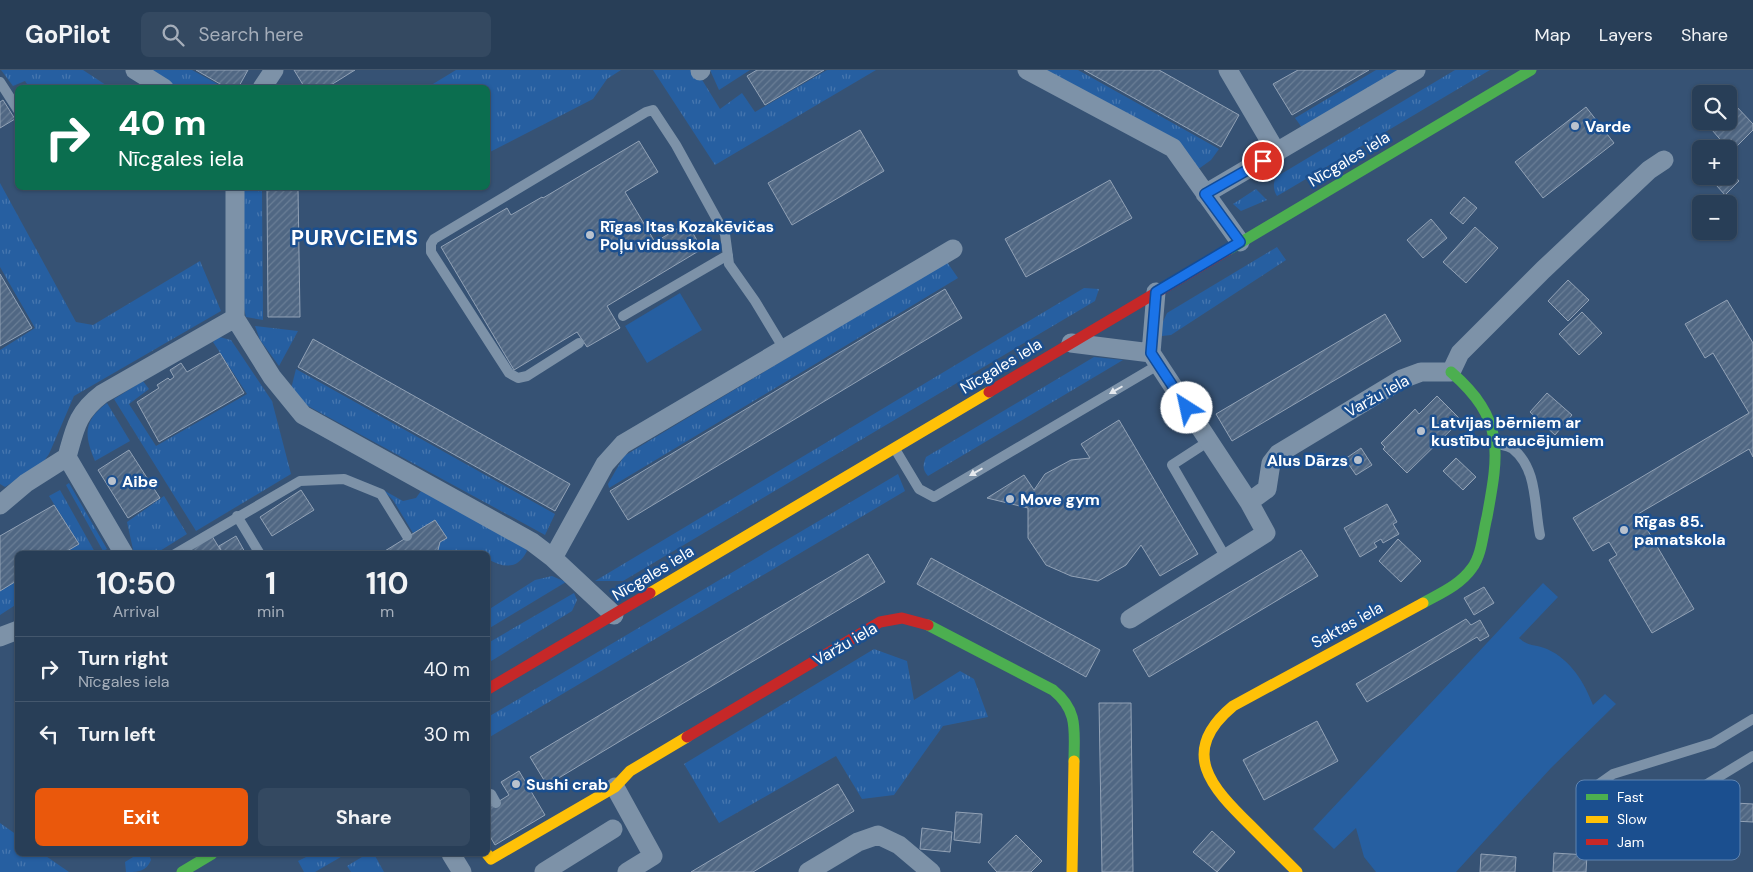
<!DOCTYPE html>
<html lang="en">
<head>
<meta charset="utf-8">
<style>
	body { margin:0; font-family:"DM Sans",sans-serif; background:#344961; color:#f1f3f6; height:100vh; display:flex; flex-direction:column; font-size:19px; white-space:nowrap }
	* { box-sizing:border-box; margin:0 }
	p { font-size:16px; color:#a5aeba }
	.icon { flex:none; width:28px; height:28px; fill:none; stroke:currentColor; stroke-width:2; stroke-linecap:round; stroke-linejoin:round }
	.map { position:relative; flex:1; overflow:hidden }
	.drawer { position:absolute; left:15px; top:481px; width:475px; height:305px; display:flex; flex-direction:column; background:#283e57; border-radius:8px; box-shadow:0 1px 4px #0004,0 0 0 1px #44576d }
	.drawer>* { flex:none }
	.guide { position:absolute; left:15px; top:15px; width:475px; height:105px; border-radius:8px; box-shadow:0 1px 4px #0004,0 0 0 1px #44576d; background:#0b6e4f; color:#fff; overflow:hidden }
	.fabs { position:absolute; left:1692px; top:15px; display:grid; gap:10px }
	.fabs a { display:grid; place-items:center; width:45px; height:45px; border-radius:8px; background:#283e57; box-shadow:0 1px 4px #0004,0 0 0 1px #44576d; font-size:25px }
	.pin { position:absolute; display:grid; place-items:center; width:42px; height:42px; color:#fff; margin:-21px; border:2px solid #fff; border-radius:50%; box-shadow:0 1px 5px #0007 }
	.me { position:absolute; width:55px; margin:-28px; rotate:325deg; stroke-linejoin:round; filter:drop-shadow(0 0 4px #0008) }
	.turn { display:flex; align-items:center; gap:18px; height:105px; padding:0 20px; font-size:22px }
	.turn .icon { width:65px; height:65px; stroke-width:2.5 }
	.turn b { display:block; font-size:35px; line-height:42px }
	.eta { display:flex; justify-content:space-evenly; align-items:center; height:85px; text-align:center }
	.eta b { font-size:30px; font-weight:700; line-height:35px }
	.button { display:flex; gap:10px; margin-top:auto; padding:10px 20px }
	.button a { flex:1; height:58px; border-radius:8px; background:#ea580c; color:#fff; font-size:20px; font-weight:700; line-height:58px; text-align:center }
	.button a+a { background:#344961; color:#f1f3f6 }
	ul { padding:0; list-style:none }
	li { display:flex; align-items:center; gap:15px; height:65px; padding:0 20px; border-top:1px solid #44576d }
	li div { flex:1 }
	li b { display:block; font-size:19px }
	li em { font-style:normal }
	header { display:flex; align-items:center; gap:30px; box-sizing:border-box; height:70px; padding:0 25px; background:#283e57; border-bottom:1px solid #44576d }
	header strong { font-size:24px }
	nav { display:flex; gap:28px; margin-inline-start:auto; font-size:18px }
	.search { width:350px; height:45px; background:#344961; display:flex; align-items:center; gap:12px; box-sizing:border-box; padding:0 18px; border-radius:8px; color:#a5aeba; font-size:19px }
	.map>svg:first-child { display:block }
	.grass { fill:url(#grass-tufts) }
	.pitch { fill:#265fa1 }
	.building { fill:url(#building-hatch); stroke:#92a2b6 }
	.lines { fill:none; stroke-linecap:round; stroke-linejoin:round }
	.lane { stroke:#7d92a8; stroke-width:10 }
	.street { stroke:#7d92a8; stroke-width:19 }
	.fast { stroke:#4caf50; stroke-width:11 }
	.slow { stroke:#ffc107; stroke-width:11 }
	.jam { stroke:#c62828; stroke-width:11 }
	.oneway { fill:#e5e9ee }
	.route-casing { stroke:#114b97; stroke-width:12 }
	.route { stroke:#1a73e8; stroke-width:9 }
	.poi-dot { fill:#b9c2ce; stroke:#1b4f8f; stroke-width:2 }
	.labels { text-anchor:middle; dominant-baseline:central; stroke-width:5; stroke-linejoin:round; paint-order:stroke }
	.poi-label { font-size:16px; font-weight:bold; fill:#fff; stroke:#1b4f8f; text-anchor:start }
	.street-label { font-size:16px; fill:#fff; stroke:#1b4f8f }
	.district-label { font-size:21px; font-weight:bold; letter-spacing:1px; fill:#fff; stroke:#1b4f8f }
	.key { fill:#1b4f8f; stroke:#5f84b1; stroke-width:1 }
	.key-label { font-size:14px; fill:#fff }
</style>
</head>
<body>
<header>
<strong>GoPilot</strong>
<div class="search"><svg class="icon" aria-label="search" viewBox="0 0 24 24"><circle cx="10" cy="10" r="6"/><path d="M15 15l6 6"/></svg>Search here</div>
<nav><a>Map</a><a>Layers</a><a>Share</a></nav>
</header>
<div class="map">
<svg width="1753" height="802" viewBox="0 0 1753 802">
	<defs>
		<pattern id="grass-tufts" width="24" height="20" patternUnits="userSpaceOnUse" patternTransform="scale(1.25)"><rect width="24" height="20" fill="#265fa1"/><path d="M3 7l-1-3M5 7V3M7 7l1-3M15 17l-1-3M17 17v-4M19 17l1-3" fill="none" stroke="#4777af"/></pattern>
		<pattern id="building-hatch" width="6" height="6" patternUnits="userSpaceOnUse" patternTransform="scale(1.25)"><rect width="6" height="6" fill="#506783"/><path d="M-1 1l2-2M0 6l6-6M5 7l2-2" fill="none" stroke="#6a7e96"/></pattern>
	</defs>
	<rect width="100%" height="100%" fill="#365274"/>
	<path class="grass" d="M 1,0 L 83,0 L 109,17 L 29,17 L 25,11 L 13,16 Z
		M 141,0 L 192,0 L 223,17 L 170,17 Z
		M 456,0 L 621,0 L 607,9 L 593,29 L 488,83 L 488,18 L 428,17 Z
		M 653,0 L 696,0 L 720,39 L 742,23 L 755,42 L 827,0 L 876,0 L 715,95 Z
		M 710,0 L 750,0 L 719,20 Z
		M 1037,0 L 1078,0 L 1219,79 L 1211,90 L 1197,100 Z
		M 1376,0 L 1409,0 L 1303,59 L 1295,48 Z
		M 1455,0 L 1490,0 L 1284,122 L 1277,126 C 1273,120 1273,113 1276,107 Z
		M 0,113 L 76,252 L 93,255 L 200,191 L 221,241 L 74,326 L 49,384 L 42,394 L 5,417 L 0,414 L 0,280 L 35,258 L 0,197 Z
		M 239,118 L 262,118 L 263,250 L 246,247 L 239,218 Z
		M 1256,119 L 1267,130 L 1241,141 L 1233,134 Z
		M 1277,177 L 1286,190 L 1171,265 L 1162,266 L 1160,258 L 1167,243 Z
		M 947,192 L 958,208 L 609,418 L 608,414 L 624,386 Z
		M 1084,218 L 1099,219 L 1095,231 L 623,511 L 595,511 Z
		M 255,256 L 298,261 L 279,296 L 260,270 Z
		M 219,267 L 231,270 L 272,331 L 291,404 L 196,461 L 114,329 L 143,311 L 149,319 L 129,334 L 156,376 L 247,324 L 213,272 Z
		M 1094,287 L 1123,290 L 928,406 C 922,399 923,395 926,387 Z
		M 296,299 L 555,444 L 545,465 L 297,330 L 290,323 Z
		M 107,333 L 130,371 L 95,391 C 84,365 83,351 107,333 Z
		M 898,404 L 905,421 L 488,668 L 488,647 Z
		M 69,413 L 107,479 L 103,481 L 66,415 Z
		M 60,420 L 96,484 L 62,484 L 79,474 L 49,426 Z
		M 383,420 L 403,431 L 416,428 L 421,421 L 523,475 L 527,481 C 518,500 503,498 488,489 L 488,484 L 437,484 L 440,472 L 447,468 L 435,450 L 413,463 L 393,430 Z
		M 164,426 L 187,464 L 155,484 L 134,484 L 127,452 Z
		M 552,506 L 566,512 L 488,559 L 488,540 L 535,510 Z
		M 17,510 L 17,534 L 0,545 L 0,521 Z
		M 574,523 L 577,530 L 572,541 L 488,593 L 488,573 Z
		M 874,579 L 907,591 L 914,630 L 960,601 L 974,609 L 988,647 L 943,656 L 894,725 L 862,729 L 836,686 L 719,753 L 684,694 Z
		M 0,753 L 17,765 L 18,784 L 43,784 L 69,802 L 0,802 Z
		M 138,784 L 149,784 L 151,790 C 146,802 138,802 126,802 L 125,792 Z
		M 312,784 L 346,784 L 315,802 L 304,802 L 298,791 Z
		M 367,784 L 374,784 L 384,802 L 351,802 L 347,796 Z"/>
	<path class="pitch" d="M 680,223 L 702,260 L 647,293 L 625,256 Z
		M 1543,513 L 1558,527 L 1519,568 C 1529,577 1535,574 1547,579 C 1571,590 1584,612 1593,635 L 1605,624 L 1616,634 L 1551,698 L 1456,802 L 1376,802 L 1364,787 L 1356,758 L 1334,779 L 1313,759 Z"/>
	<path class="building" d="M 196,0 L 248,0 L 238,18 L 227,18 Z
		M 294,0 L 355,0 L 326,18 L 305,18 Z
		M 757,0 L 824,0 L 765,35 L 747,6 Z
		M 1084,0 L 1159,0 L 1239,45 L 1221,77 Z
		M 1298,0 L 1369,0 L 1292,45 L 1273,14 Z
		M 3,30 L 15,49 L 0,58 L 0,32 Z
		M 1736,36 L 1753,54 L 1753,60 L 1737,76 L 1731,69 L 1725,75 L 1712,60 L 1721,51 L 1729,51 L 1729,43 Z
		M 1586,37 L 1614,73 L 1543,128 L 1515,92 Z
		M 860,60 L 884,101 L 792,155 L 768,113 Z
		M 639,71 L 658,102 L 625,122 L 655,172 L 687,153 L 702,179 L 607,236 L 620,258 L 587,277 L 577,262 L 514,300 L 441,177 L 507,138 L 511,145 L 542,127 L 543,128 Z
		M 1729,100 L 1739,111 L 1725,125 L 1708,106 L 1729,106 Z
		M 1110,110 L 1132,148 L 1026,207 L 1005,169 Z
		M 267,118 L 298,118 L 300,247 L 268,247 Z
		M 1464,127 L 1477,138 L 1463,154 L 1450,143 Z
		M 1431,149 L 1447,168 L 1423,188 L 1407,170 Z
		M 1475,157 L 1498,178 L 1466,213 L 1443,192 Z
		M 0,204 L 32,258 L 0,276 Z
		M 1568,210 L 1589,230 L 1568,251 L 1548,231 Z
		M 945,219 L 962,248 L 628,450 L 610,421 Z
		M 1727,230 L 1753,273 L 1753,387 L 1749,379 L 1638,444 L 1694,539 L 1652,563 L 1609,490 L 1617,485 L 1609,472 L 1593,481 L 1573,448 L 1749,343 L 1713,283 L 1705,288 L 1685,254 Z
		M 1582,242 L 1602,263 L 1579,285 L 1559,264 Z
		M 1385,244 L 1401,271 L 1232,371 L 1216,344 Z
		M 313,269 L 570,414 L 555,441 L 298,297 Z
		M 220,283 L 244,323 L 159,372 L 137,332 L 159,318 L 157,315 L 168,308 L 170,310 L 174,307 L 170,300 L 181,293 L 187,302 Z
		M 1547,323 L 1572,345 L 1555,365 L 1530,342 Z
		M 1437,326 L 1461,350 L 1407,403 L 1383,379 L 1385,377 L 1381,373 L 1415,339 L 1419,344 Z
		M 1119,350 L 1198,484 L 1160,506 L 1141,475 L 1126,495 L 1098,511 L 1071,506 L 1046,495 L 1028,468 L 1028,438 L 987,428 L 1024,405 L 1034,420 L 1045,404 L 1071,390 L 1090,388 L 1081,374 Z
		M 1361,378 L 1372,395 L 1356,405 L 1345,389 Z
		M 129,380 L 160,428 L 128,448 L 98,400 Z
		M 1456,388 L 1476,407 L 1463,420 L 1443,401 Z
		M 301,420 L 314,440 L 272,466 L 260,447 Z
		M 1387,434 L 1397,452 L 1393,454 L 1399,464 L 1383,473 L 1381,469 L 1374,473 L 1377,477 L 1360,487 L 1344,458 Z
		M 54,435 L 79,474 L 62,484 L 18,484 L 18,510 L 0,521 L 0,466 Z
		M 435,450 L 447,468 L 440,472 L 437,484 L 380,484 Z
		M 212,466 L 223,484 L 182,484 Z
		M 236,466 L 246,484 L 223,484 L 219,476 Z
		M 1398,469 L 1421,491 L 1401,512 L 1379,491 Z
		M 1301,480 L 1318,506 L 1149,607 L 1133,580 Z
		M 868,484 L 885,512 L 547,715 L 530,687 Z
		M 931,488 L 1100,580 L 1086,607 L 917,514 Z
		M 1484,517 L 1494,533 L 1474,545 L 1464,528 Z
		M 1466,549 L 1471,555 L 1480,550 L 1489,566 L 1480,571 L 1477,567 L 1367,632 L 1356,614 Z
		M 1099,633 L 1131,633 L 1133,802 L 1102,802 Z
		M 1317,651 L 1338,691 L 1264,730 L 1243,690 Z
		M 519,701 L 545,745 L 495,775 L 488,763 L 488,738 L 509,725 L 501,712 Z
		M 838,714 L 854,741 L 753,802 L 691,802 Z
		M 1735,733 L 1753,734 L 1753,752 L 1734,751 Z
		M 956,742 L 982,744 L 980,773 L 954,770 Z
		M 922,758 L 952,762 L 950,782 L 920,779 Z
		M 1212,761 L 1235,782 L 1217,802 L 1193,782 Z
		M 1016,765 L 1042,791 L 1031,802 L 997,802 L 988,792 Z
		M 1554,783 L 1587,785 L 1586,802 L 1553,802 Z
		M 1481,784 L 1516,787 L 1515,802 L 1480,802 Z"/>
	<g class="lines">
		<path class="lane" d="M 0,12 L 18,40
			M 623,246 L 728,185
			M 579,273 L 527,306 L 518,308 L 509,303 L 431,182 L 431,174 L 434,169 L 646,42 L 653,40 L 676,75 L 725,164 L 729,194 L 755,231 L 784,279
			M 1209,371 L 1172,395 L 1226,488
			M 1498,374 C 1502,375 1509,376 1513,379 C 1538,399 1534,437 1540,465
			M 895,379 L 919,419 L 934,427 L 1158,295
			M 237,446 L 260,484
			M 175,484 L 300,411 L 344,409 L 381,424 L 407,466
			M 1753,649 L 1713,673 L 1613,704 L 1596,716 L 1598,739 L 1625,748 L 1689,725 L 1753,686
			M 488,724 L 491,724 L 496,733"/>
		<path class="street" d="M 135,0 L 164,18
			M 1027,0 L 1173,78 L 1240,172
			M 1228,0 L 1277,83
			M 700,1 L 701,0
			M 262,18 L 274,0
			M 235,118 L 235,248 L 272,307 L 303,345 L 532,472 L 553,488 L 614,545
			M 1205,124 L 1416,0
			M 1156,222 L 1151,283 L 1249,432 L 1267,419 L 1271,393 L 1278,384 L 1402,309 L 1421,302 L 1451,302 L 1460,283 L 1543,200 L 1649,100 L 1664,90
			M 1071,273 L 1151,283
			M 0,435 L 26,413 L 67,387
			M 124,484 L 67,387 C 75,358 77,343 102,324 L 235,248
			M 553,488 L 605,394 L 623,374 L 953,179
			M 1130,549 L 1266,463 L 1249,432
			M 0,567 L 18,560
			M 615,717 L 653,786 L 627,802
			M 451,784 L 462,802
			M 544,802 L 613,759
			M 808,802 L 858,772 L 878,765 L 899,775 L 931,802"/>
		<path class="fast" d="M 1228,180 L 1531,0
			M 1423,533 C 1441,523 1460,515 1472,498 C 1482,485 1483,462 1487,447 C 1499,382 1505,349 1451,302
			M 928,555 L 1053,620 C 1079,641 1074,661 1074,691
			M 182,802 L 212,784"/>
		<path class="slow" d="M 650,523 L 989,322
			M 487,784 L 491,789 L 615,717 L 630,701 L 687,667
			M 1072,802 L 1074,691
			M 1297,802 C 1282,787 1266,771 1251,756 C 1211,717 1178,682 1233,636 L 1423,533"/>
		<path class="jam" d="M 989,322 L 1228,180
			M 488,619 L 650,523
			M 687,667 L 880,552 L 902,548 L 928,555"/>
	</g>
	<defs><path id="oneway-solid" d="M-6-.8H1V-3.2L6.5 0L1 3.2V.8H-6Z" transform="scale(1.25)"/></defs>
	<g class="oneway">
		<use href="#oneway-solid" transform="translate(1116 320) rotate(150)"/>
		<use href="#oneway-solid" transform="translate(976 402) rotate(150)"/>
	</g>
	<g class="lines">
		<defs>
			<path id="route" d="M 1187,338 L 1151,283 L 1156,222 L 1240,172 L 1205,124 L 1263,91"/>
		</defs>
		<use href="#route" class="route-casing"/>
		<use href="#route" class="route"/>
	</g>
	<g class="poi-dot">
		<circle cx="1575" cy="56" r="5"/>
		<circle cx="590" cy="165" r="5"/>
		<circle cx="1421" cy="361" r="5"/>
		<circle cx="1358" cy="390" r="5"/>
		<circle cx="112" cy="411" r="5"/>
		<circle cx="1010" cy="429" r="5"/>
		<circle cx="1624" cy="460" r="5"/>
		<circle cx="516" cy="714" r="5"/>
	</g>
	<g class="labels">
		<g class="poi-label">
			<text x="1585" y="56">Varde</text>
			<text x="600" y="156">Rīgas Itas Kozakēvičas<tspan x="600" dy="18">Poļu vidusskola</tspan></text>
			<text x="1431" y="352">Latvijas bērniem ar<tspan x="1431" dy="18">kustību traucējumiem</tspan></text>
			<text x="1348" y="390" text-anchor="end">Alus Dārzs</text>
			<text x="122" y="411">Aibe</text>
			<text x="1020" y="429">Move gym</text>
			<text x="1634" y="451">Rīgas 85.<tspan x="1634" dy="18">pamatskola</tspan></text>
			<text x="526" y="714">Sushi crab</text>
		</g>
		<g class="street-label">
			<text transform="translate(1349 89) rotate(-31)">Nīcgales iela</text>
			<text transform="translate(1001 296) rotate(-31)">Nīcgales iela</text>
			<text transform="translate(1377 326) rotate(-29)">Varžu iela</text>
			<text transform="translate(653 503) rotate(-31)">Nīcgales iela</text>
			<text transform="translate(1347 555) rotate(-29)">Saktas iela</text>
			<text transform="translate(845 574) rotate(-30)">Varžu iela</text>
		</g>
		<g class="district-label">
			<text x="355" y="168">PURVCIEMS</text>
		</g>
	</g>
	<rect x="1576" y="710" width="164" height="80" rx="8" class="key"/>
	<rect x="1586" y="724" width="22" height="6" fill="#4caf50"/>
	<rect x="1586" y="746" width="22" height="7" fill="#ffc107"/>
	<rect x="1586" y="769" width="22" height="6" fill="#c62828"/>
	<g class="key-label">
		<text x="1617" y="732">Fast</text>
		<text x="1617" y="754">Slow</text>
		<text x="1617" y="777">Jam</text>
	</g>
</svg>
<div class="fabs">
<a><svg class="icon" aria-label="search" viewBox="0 0 24 24"><circle cx="10" cy="10" r="6"/><path d="M15 15l6 6"/></svg></a>
<a>+</a>
<a>−</a>
</div>
<div class="pin" style="left:1263px;top:91px;background:#d93025"><svg class="icon" aria-label="arrive" viewBox="0 0 24 24"><path d="M6 21V4h12l-3 4 3 4H6"/></svg></div>
<svg class="me" style="left:1187px;top:338px" viewBox="-20 -20 40 40"><circle r="19" fill="#fff"/><path d="M0-13L10 11 0 6-10 11z" fill="#1a73e8"/></svg>
<div class="guide">
<div class="turn"><svg class="icon" aria-label="right" viewBox="0 0 24 24"><path d="M7 20v-9h11M14 6l5 5-5 5"/></svg><div><b>40 m</b>Nīcgales iela</div></div>
</div>
<section class="drawer">
<div class="eta">
<div><b>10:50</b><p>Arrival</p></div>
<div><b>1</b><p>min</p></div>
<div><b>110</b><p>m</p></div>
</div>
<ul>
<li><svg class="icon" aria-label="right" viewBox="0 0 24 24"><path d="M7 20v-9h11M14 6l5 5-5 5"/></svg><div><b>Turn right</b><p>Nīcgales iela</p></div><em>40 m</em></li>
<li><svg class="icon" aria-label="left" viewBox="0 0 24 24"><path d="M17 20v-9H6M10 6l-5 5 5 5"/></svg><div><b>Turn left</b></div><em>30 m</em></li>
</ul>
<div class="button"><a>Exit</a><a>Share</a></div>
</section>
</div>
</body>
</html>
